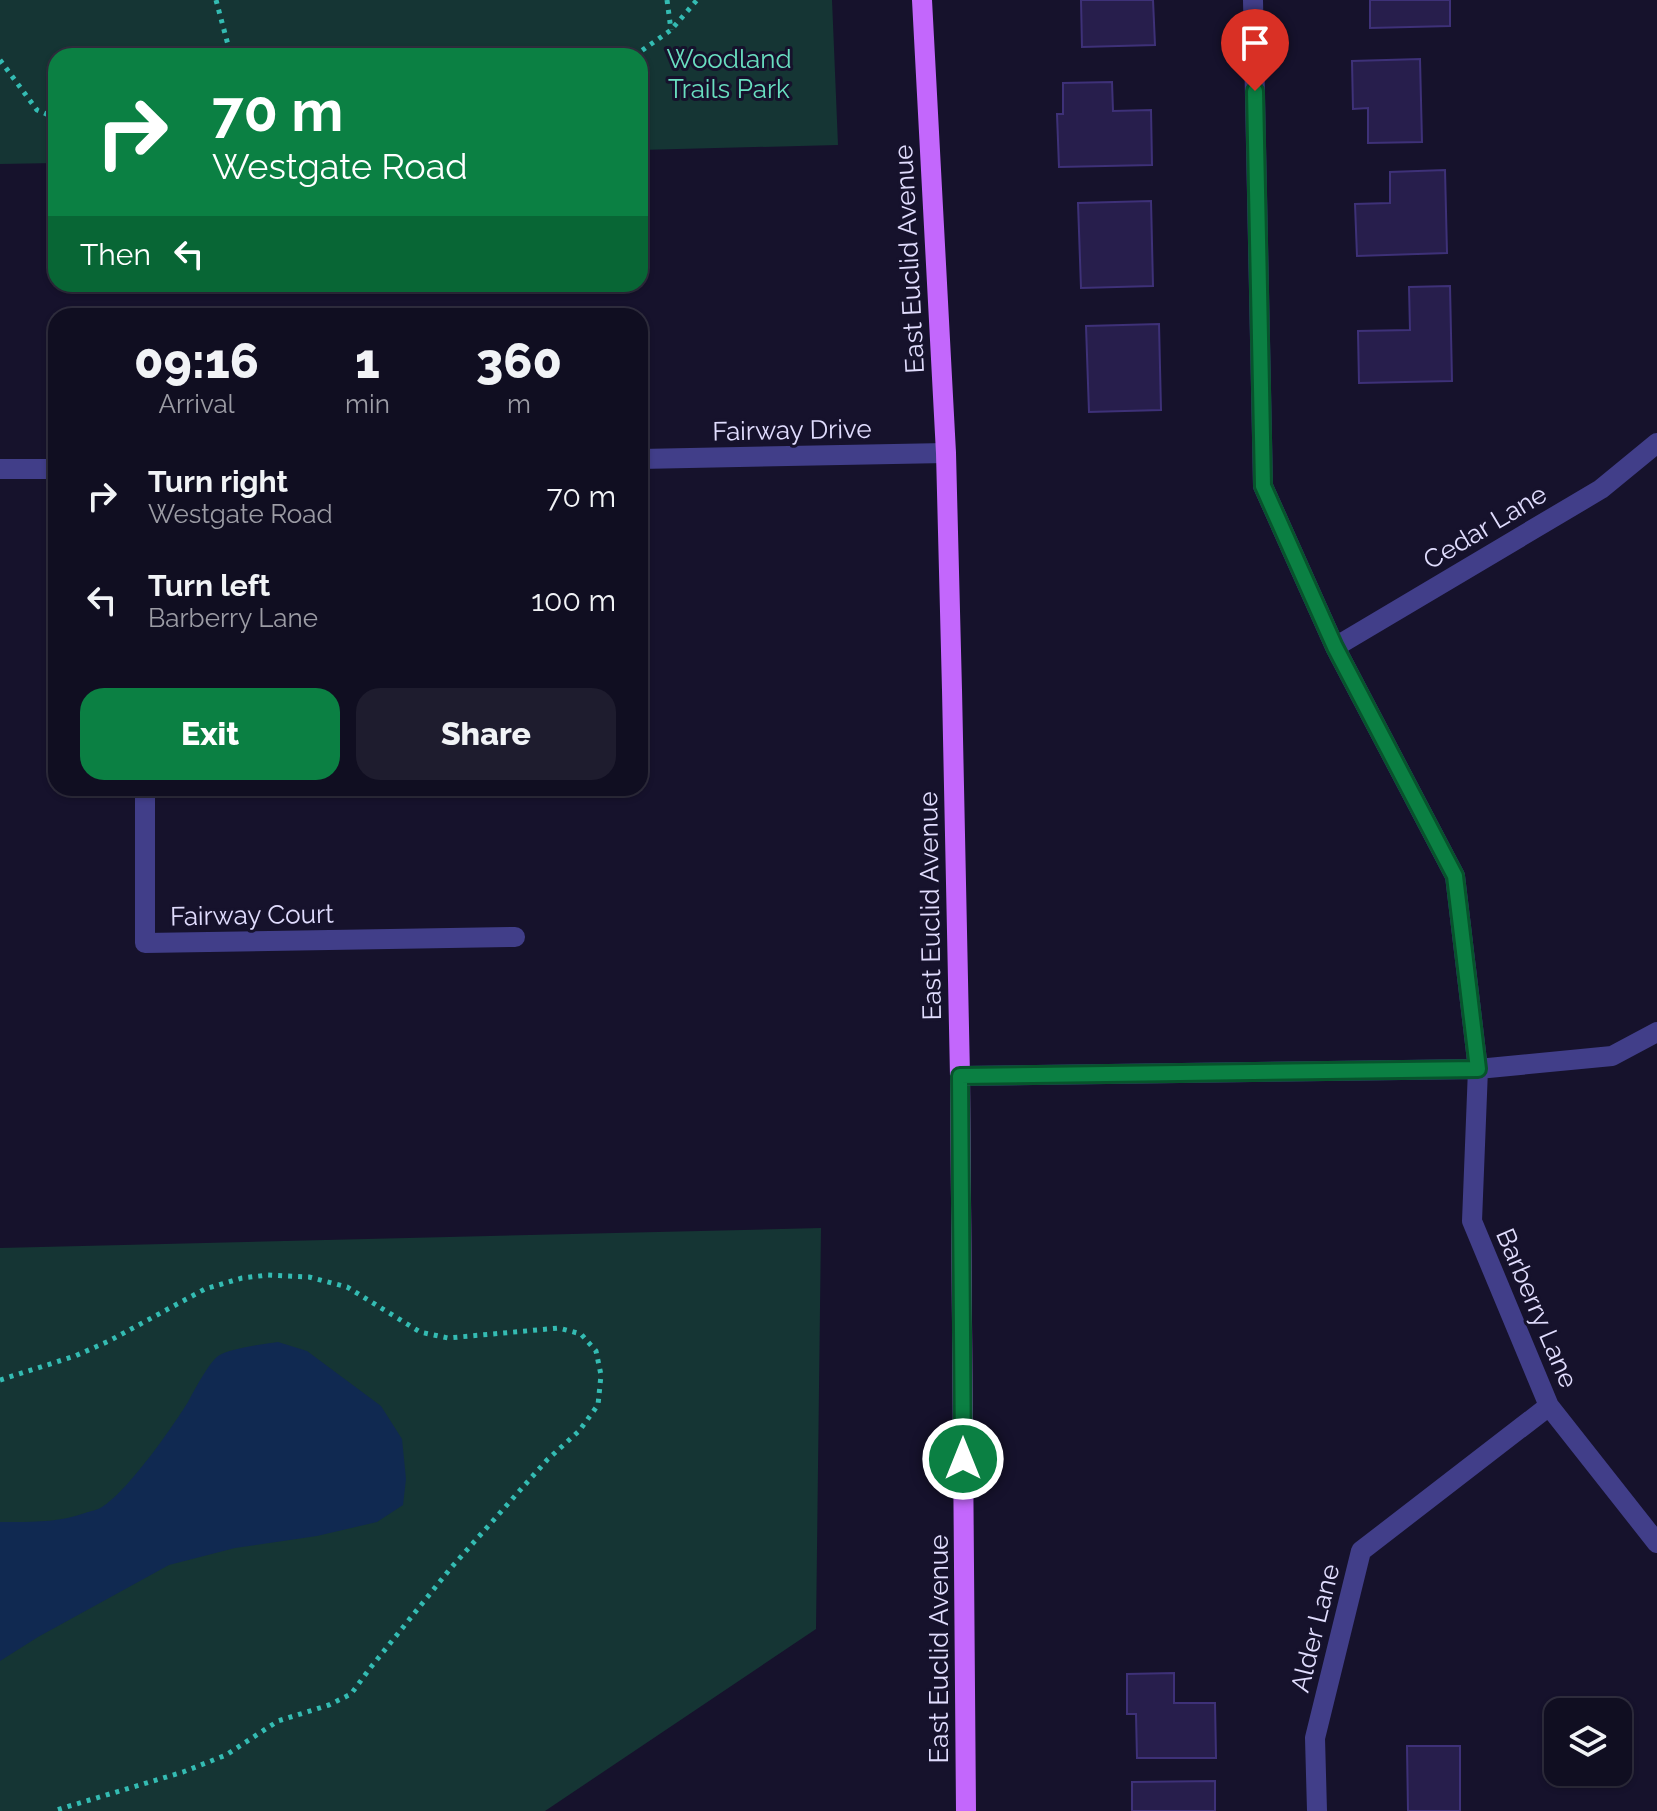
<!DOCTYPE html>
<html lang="en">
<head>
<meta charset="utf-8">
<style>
	body { margin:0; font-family:Raleway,sans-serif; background:#1e1c2e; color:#f1f3f6; height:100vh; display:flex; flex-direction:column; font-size:30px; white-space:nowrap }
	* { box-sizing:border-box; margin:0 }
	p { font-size:26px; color:#9c9ca5 }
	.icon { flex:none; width:44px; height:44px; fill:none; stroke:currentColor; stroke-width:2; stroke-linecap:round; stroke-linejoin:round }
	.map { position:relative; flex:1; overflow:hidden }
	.details { position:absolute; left:48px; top:308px; width:600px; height:488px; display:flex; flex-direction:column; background:#100e21; border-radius:24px; box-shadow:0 2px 6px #0004,0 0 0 2px #302e3f }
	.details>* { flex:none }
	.banner { position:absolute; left:48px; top:48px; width:600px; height:244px; border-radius:24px; box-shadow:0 2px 6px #0004,0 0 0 2px #302e3f; background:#0b8043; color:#fff; overflow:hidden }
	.tools { position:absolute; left:1544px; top:1698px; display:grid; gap:16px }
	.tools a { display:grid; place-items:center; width:88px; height:88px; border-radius:16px; background:#100e21; box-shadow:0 2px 6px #0004,0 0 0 2px #302e3f; font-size:40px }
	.pin { position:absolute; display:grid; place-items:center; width:68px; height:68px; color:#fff; margin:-82px -34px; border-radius:50% 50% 50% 0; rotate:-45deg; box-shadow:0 0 8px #0007 }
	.pin .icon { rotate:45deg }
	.me { position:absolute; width:88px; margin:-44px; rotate:0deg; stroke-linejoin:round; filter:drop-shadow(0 0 6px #0008) }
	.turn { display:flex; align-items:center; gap:28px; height:168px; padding:0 32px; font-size:36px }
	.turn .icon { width:104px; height:104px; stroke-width:2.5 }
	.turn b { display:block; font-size:56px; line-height:68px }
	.then { display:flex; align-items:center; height:76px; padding:0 32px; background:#0003; gap:16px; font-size:30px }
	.eta { display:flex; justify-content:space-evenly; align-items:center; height:136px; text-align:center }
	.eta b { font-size:48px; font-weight:800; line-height:56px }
	.cta { display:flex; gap:16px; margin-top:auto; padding:16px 32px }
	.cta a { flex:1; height:92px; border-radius:24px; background:#0b8043; color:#fff; font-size:32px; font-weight:800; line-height:92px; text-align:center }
	.cta a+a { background:#1e1c2e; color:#f1f3f6 }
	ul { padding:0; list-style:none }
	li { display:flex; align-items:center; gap:24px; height:104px; padding:0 32px }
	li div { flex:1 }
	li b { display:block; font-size:30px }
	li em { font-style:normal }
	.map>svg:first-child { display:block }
	.green { fill:#153534 }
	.water { fill:#102951 }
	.building { fill:#271e4c; stroke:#3e3178; stroke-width:2 }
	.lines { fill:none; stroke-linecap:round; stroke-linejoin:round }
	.path { stroke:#34bcb3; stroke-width:5; stroke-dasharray:4 6; stroke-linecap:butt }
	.minor { stroke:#413e89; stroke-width:20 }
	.primary { stroke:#c367fc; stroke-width:20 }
	.route-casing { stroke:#07532c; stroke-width:20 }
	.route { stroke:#0b8043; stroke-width:14 }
	.labels { text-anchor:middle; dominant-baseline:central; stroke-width:6; stroke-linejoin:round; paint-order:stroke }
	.park-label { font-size:26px; fill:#69dfc0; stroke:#16122c }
	.street-label { font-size:26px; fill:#e1ddfe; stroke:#16122c }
</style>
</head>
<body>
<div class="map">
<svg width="1657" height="1811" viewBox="0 0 1657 1811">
	<rect width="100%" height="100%" fill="#16122c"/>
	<path class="green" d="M 0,0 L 832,0 L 838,145 L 640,150 L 640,56 L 56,56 L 56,163 L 0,164 Z
		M 821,1228 L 816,1629 L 545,1811 L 0,1811 L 0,1248 Z"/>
	<path class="water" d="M 278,1342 L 307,1351 L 381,1406 L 402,1439 L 406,1479 L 403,1505 L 377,1522 L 317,1536 L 235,1548 L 169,1565 L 38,1637 L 0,1661 L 0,1522 C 29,1522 57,1523 85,1513 C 90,1511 98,1510 102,1507 C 127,1492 172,1428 188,1402 C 194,1391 208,1364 218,1356 C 230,1348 263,1344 278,1342 Z"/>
	<path class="building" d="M 1081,0 L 1153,0 L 1155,45 L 1082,47 Z
		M 1370,0 L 1450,0 L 1450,26 L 1370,28 Z
		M 1420,59 L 1422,142 L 1368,143 L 1368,108 L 1353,109 L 1352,61 Z
		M 1112,82 L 1113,111 L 1151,110 L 1152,165 L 1059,167 L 1057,114 L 1063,114 L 1063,83 Z
		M 1445,170 L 1447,253 L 1357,256 L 1355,204 L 1390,203 L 1390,172 Z
		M 1151,201 L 1153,286 L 1081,288 L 1078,203 Z
		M 1450,286 L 1452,381 L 1359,383 L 1358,331 L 1410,330 L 1409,287 Z
		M 1159,324 L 1161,410 L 1089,412 L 1086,326 Z
		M 1174,1673 L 1174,1703 L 1215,1703 L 1216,1758 L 1137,1758 L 1136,1714 L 1127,1714 L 1127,1674 Z
		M 1407,1746 L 1460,1746 L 1460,1811 L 1408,1811 Z
		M 1215,1781 L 1215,1811 L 1132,1811 L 1132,1782 Z"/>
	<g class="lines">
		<path class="path" d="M 216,0 L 231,56
			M 667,0 L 671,30
			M 634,56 L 671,30 L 697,0
			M 0,60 L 37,110 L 56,118
			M 0,1380 L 75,1356 L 109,1341 L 205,1289 L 242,1278 L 268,1275 L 309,1277 L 347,1287 L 420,1332 L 448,1338 L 559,1328 L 581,1334 L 596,1351 L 601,1375 L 598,1405 L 579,1431 L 547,1460 L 450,1569 L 371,1667 L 351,1694 L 329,1705 L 278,1721 L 226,1755 L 183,1772 L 53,1811"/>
		<path class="minor" d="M 1253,0 L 1263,486 L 1335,647 L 1455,876 L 1478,1069 L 1472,1221 L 1549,1406 L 1657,1543
			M 640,459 L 946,453
			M 0,469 L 56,469
			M 1335,647 L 1601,489 L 1657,443
			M 145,788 L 145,943 L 515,937
			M 960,1076 L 1478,1069 L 1612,1056 L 1657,1032
			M 1317,1811 L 1315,1738 L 1361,1551 L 1549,1406"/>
		<path class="primary" d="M 922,0 L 946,453 L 952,690 L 960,1076 L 966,1811"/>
	</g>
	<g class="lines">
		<defs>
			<path id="route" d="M 963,1459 L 960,1076 L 1478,1069 L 1455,876 L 1335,647 L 1263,486 L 1255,91"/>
		</defs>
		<use href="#route" class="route-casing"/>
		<use href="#route" class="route"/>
	</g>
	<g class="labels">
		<g class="park-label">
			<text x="729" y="59">Woodland<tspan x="729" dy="30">Trails Park</tspan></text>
		</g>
		<g class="street-label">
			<text transform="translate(909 259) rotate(-93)">East Euclid Avenue</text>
			<text transform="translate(792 430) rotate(-1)">Fairway Drive</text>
			<text transform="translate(1485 527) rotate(-31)">Cedar Lane</text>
			<text transform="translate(930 906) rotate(-91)">East Euclid Avenue</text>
			<text transform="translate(252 915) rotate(-1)">Fairway Court</text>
			<text transform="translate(1537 1308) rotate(67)">Barberry Lane</text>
			<text transform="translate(1315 1628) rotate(-76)">Alder Lane</text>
			<text transform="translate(939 1649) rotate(-90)">East Euclid Avenue</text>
		</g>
	</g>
</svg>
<div class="tools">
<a><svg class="icon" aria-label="layers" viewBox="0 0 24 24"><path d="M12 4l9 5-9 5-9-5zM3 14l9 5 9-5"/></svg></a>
</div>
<div class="pin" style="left:1255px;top:91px;background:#d93025"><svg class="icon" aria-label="arrive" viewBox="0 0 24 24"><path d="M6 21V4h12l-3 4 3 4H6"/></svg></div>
<svg class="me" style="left:963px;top:1459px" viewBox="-20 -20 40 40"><circle r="17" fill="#0b8043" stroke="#fff" stroke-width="3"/><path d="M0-11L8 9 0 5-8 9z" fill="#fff"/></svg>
<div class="banner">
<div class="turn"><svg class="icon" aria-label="right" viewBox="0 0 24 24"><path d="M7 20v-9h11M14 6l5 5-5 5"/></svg><div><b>70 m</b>Westgate Road</div></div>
<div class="then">Then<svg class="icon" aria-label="left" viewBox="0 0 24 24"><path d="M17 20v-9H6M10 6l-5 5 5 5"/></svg></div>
</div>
<section class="details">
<div class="eta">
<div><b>09:16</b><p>Arrival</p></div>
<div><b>1</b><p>min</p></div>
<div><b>360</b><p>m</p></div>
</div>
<ul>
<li><svg class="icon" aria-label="right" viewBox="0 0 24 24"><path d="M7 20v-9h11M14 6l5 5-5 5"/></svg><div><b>Turn right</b><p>Westgate Road</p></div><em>70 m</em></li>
<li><svg class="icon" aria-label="left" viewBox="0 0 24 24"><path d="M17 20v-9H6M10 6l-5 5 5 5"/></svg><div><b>Turn left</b><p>Barberry Lane</p></div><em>100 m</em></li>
</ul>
<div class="cta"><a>Exit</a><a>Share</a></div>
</section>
</div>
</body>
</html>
